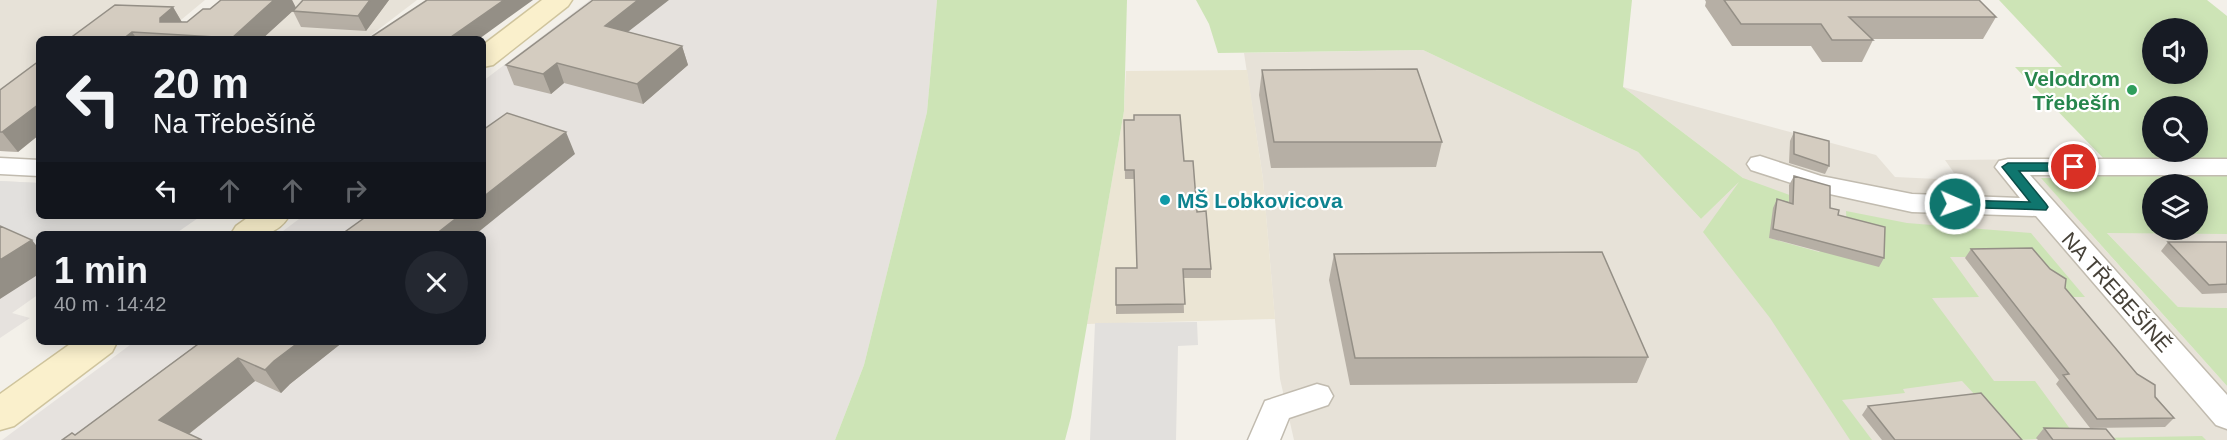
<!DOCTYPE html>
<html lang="en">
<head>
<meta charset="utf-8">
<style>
	body { margin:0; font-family:Helvetica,sans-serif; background:#242831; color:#f1f3f6; height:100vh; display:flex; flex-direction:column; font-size:22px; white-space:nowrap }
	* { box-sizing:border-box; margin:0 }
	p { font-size:20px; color:#9ea1a6 }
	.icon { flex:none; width:33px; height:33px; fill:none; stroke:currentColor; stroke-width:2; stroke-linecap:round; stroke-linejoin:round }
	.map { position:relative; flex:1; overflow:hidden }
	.sheet { position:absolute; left:36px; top:231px; width:450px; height:114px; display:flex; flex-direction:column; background:#171b24; border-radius:9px; box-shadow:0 3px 15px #0003 }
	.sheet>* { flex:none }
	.banner { position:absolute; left:36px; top:36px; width:450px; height:183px; border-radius:9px; box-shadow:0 3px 15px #0003; background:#171b24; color:#f1f3f6; overflow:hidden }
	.tools { position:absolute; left:2142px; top:18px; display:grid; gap:12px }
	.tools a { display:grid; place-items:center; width:66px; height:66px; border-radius:50%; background:#171b24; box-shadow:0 3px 15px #0003; font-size:30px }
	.pin { position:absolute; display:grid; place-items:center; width:51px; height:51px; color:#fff; margin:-26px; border:3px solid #fff; border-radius:50%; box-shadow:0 2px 6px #0007 }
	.me { position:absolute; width:66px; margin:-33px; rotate:92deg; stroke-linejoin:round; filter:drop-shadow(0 0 4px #0008) }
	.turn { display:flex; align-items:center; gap:21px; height:126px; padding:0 18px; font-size:27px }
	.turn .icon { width:78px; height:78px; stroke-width:2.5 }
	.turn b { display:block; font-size:42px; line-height:51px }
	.lanes { display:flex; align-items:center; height:57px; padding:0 18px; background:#0003; justify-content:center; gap:30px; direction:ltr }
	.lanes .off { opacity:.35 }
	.round { display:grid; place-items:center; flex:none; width:63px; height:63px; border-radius:32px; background:#242831 }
	.head { display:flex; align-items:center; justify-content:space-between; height:102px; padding:0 18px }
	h1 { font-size:36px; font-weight:800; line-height:45px }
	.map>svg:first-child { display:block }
	.residential { fill:#e7e2d8; fill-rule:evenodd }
	.industrial { fill:#e6e2de }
	.education { fill:#ebe5d4 }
	.green { fill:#cde4b6; fill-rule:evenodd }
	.parking { fill:#e2e0dd }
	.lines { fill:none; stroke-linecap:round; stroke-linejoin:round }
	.street-casing { stroke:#c1bbaf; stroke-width:3 }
	.secondary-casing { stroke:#cfc49d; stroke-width:3 }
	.street { fill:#fff; fill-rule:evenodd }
	.secondary { fill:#faf0cc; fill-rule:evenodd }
	.wall { fill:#b6afa5 }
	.shaded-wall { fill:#948f86 }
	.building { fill:#d4ccc0; stroke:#948f86; stroke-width:1.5 }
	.route { fill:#0f766e; stroke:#0a4d48; stroke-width:1.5 }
	.leisure-dot { fill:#2e9e5b; stroke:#fff; stroke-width:2 }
	.culture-dot { fill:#0f9aa8; stroke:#fff; stroke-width:2 }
	.labels { text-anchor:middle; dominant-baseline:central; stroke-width:4.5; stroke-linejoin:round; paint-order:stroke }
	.leisure-label { font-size:21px; font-weight:bold; fill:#27864d; stroke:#fff; text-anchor:end }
	.culture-label { font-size:21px; font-weight:bold; fill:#0d838f; stroke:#fff; text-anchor:start }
	.street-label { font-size:21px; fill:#464138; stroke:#fff }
</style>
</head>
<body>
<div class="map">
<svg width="2227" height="440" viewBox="0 0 2227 440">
	<rect width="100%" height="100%" fill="#f3f0e9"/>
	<path class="residential" d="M 0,0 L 205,0 L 158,39 L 39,39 L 39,135 L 18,152 L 0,151 Z
		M 254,0 L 417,0 L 366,39 L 209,39 Z
		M 1423,50 L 1638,152 L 1701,219 L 1743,178 L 1623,87 L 1876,155 L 1895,177 L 1959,180 L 1945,160 L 2227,158 L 2227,308 L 2178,307 L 2107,233 L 2090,233 L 2227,386 L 2227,440 L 1294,440 L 1280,379 L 1263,179 L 1244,53 ZM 2152,184 L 2198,184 L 2198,230 L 2152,230 Z"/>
	<path class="industrial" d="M 590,0 L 937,0 L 927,112 L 864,365 L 835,440 L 2,440 L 134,342 L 483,342 L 483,234 L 279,234 L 303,216 L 483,216 L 483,81 Z
		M 0,181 L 39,183 L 39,216 L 129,216 L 101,234 L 39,234 L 39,294 L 12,313 L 30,318 L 0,338 Z"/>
	<path class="education" d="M 1247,70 L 1263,179 L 1275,319 L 1087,324 L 1124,111 L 1126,71 Z"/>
	<path class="green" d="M 937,0 L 1127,0 L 1124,111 L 1071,417 L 1065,440 L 835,440 L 864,365 L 927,112 Z
		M 1196,0 L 1632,0 L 1623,87 L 1743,178 L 1795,197 L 1769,238 L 1819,252 L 1847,228 L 1846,211 L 1907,223 L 2031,233 L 2085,297 L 2058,297 L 2026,257 L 1950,257 L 1979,297 L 1932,298 L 1994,381 L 2035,381 L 2076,437 L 2017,440 L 1962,381 L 1903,389 L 1905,393 L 1842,400 L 1872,440 L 1850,440 L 1770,318 L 1703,232 L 1739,182 L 1701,219 L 1638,152 L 1423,50 L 1218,53 L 1209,24 Z
		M 1999,0 L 2207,0 L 2227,16 L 2227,158 L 2104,159 L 2015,67 L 2062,67 ZM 2152,28 L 2198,28 L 2198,74 L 2152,74 ZM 2152,106 L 2198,106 L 2198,152 L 2152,152 Z
		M 2079,174 L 2227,175 L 2227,234 L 2107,233 L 2178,307 L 2227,308 L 2227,386 L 2041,178 L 2082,178 ZM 2152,184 L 2198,184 L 2198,230 L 2152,230 Z
		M 2202,436 L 2206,440 L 2100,440 L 2098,438 Z"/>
	<path class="parking" d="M 0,181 L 39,183 L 39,216 L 201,216 L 175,234 L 39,234 L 39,259 L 0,242 Z
		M 1197,322 L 1198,345 L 1178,346 L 1176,440 L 1090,440 L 1095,323 Z"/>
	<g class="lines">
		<defs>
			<path id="street" d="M 1760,156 L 1821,176 L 1912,194 L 2020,198 L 1995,167 L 1999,161 L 2008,159 L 2227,159 L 2227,175 L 2030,175 L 2227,395 L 2227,429 L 2216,425 L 2036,216 L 1912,212 L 1816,191 L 1751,170 L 1747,164 L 1751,158 Z
				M 0,158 L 39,160 L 39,176 L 0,174 Z
				M 1317,384 L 1328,387 L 1333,396 L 1328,405 L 1289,418 L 1280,440 L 1248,440 L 1265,401 Z"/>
			<path id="secondary" d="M 542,0 L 572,0 L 568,6 L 493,65 L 483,67 L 483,45 Z
				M 250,216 L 289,216 C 275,239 256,234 231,234 L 236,226 Z
				M 73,342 L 117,342 L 112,352 L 14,426 L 0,430 L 0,394 Z"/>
		</defs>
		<use href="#street" class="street-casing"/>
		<use href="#secondary" class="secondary-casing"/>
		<use href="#street" class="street"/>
		<use href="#secondary" class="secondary"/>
	</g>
	<path class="wall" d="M 221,0 L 292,0 L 296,8 L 303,0 L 389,0 L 366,31 L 301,27 L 293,11 L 296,8 L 262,39 L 69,39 L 173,7 L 182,22 L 187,22 L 210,9 Z
		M 1705,0 L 1979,0 L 1996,17 L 1983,39 L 1871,39 L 1873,40 L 1862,62 L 1822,62 L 1811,46 L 1732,46 L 1705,6 L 1706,2 Z
		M 628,32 L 682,46 L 688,65 L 643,104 L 564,83 L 551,94 L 514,85 L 506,65 Z
		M 1262,70 L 1442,142 L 1436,167 L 1271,168 L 1259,95 Z
		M 0,90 L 18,152 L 0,151 Z
		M 1124,120 L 1184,161 L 1211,269 L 1211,278 L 1183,278 L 1184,313 L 1116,314 L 1116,268 L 1137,268 L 1134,179 L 1125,179 Z
		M 1794,132 L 1829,166 L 1825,174 L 1789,163 L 1790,141 Z
		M 1794,176 L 1830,208 L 1884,258 L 1879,267 L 1769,238 L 1773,208 L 1777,199 L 1789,202 L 1789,185 Z
		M 2168,242 L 2227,242 L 2227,293 L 2202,294 L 2161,251 Z
		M 1971,249 L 2065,288 L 2174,418 L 2165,427 L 2090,428 L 2056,384 L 2059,380 L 1965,258 Z
		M 1334,254 L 1648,357 L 1637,383 L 1350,385 L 1329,280 Z
		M 200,342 L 343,342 L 290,384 L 281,393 L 255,381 L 189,434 L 75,435 Z
		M 1868,406 L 2022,440 L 1882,440 L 1862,415 Z
		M 2044,428 L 2115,440 L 2038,440 L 2036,438 Z"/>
	<path class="shaded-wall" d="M 274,0 L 292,0 L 296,8 L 262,39 L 233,39 L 232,38 Z
		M 370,0 L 389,0 L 366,31 L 358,16 Z
		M 504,0 L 533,0 L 479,39 L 448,39 Z
		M 638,0 L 669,0 L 611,45 L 605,26 Z
		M 173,7 L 184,26 L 160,22 L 160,18 Z
		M 132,32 L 137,39 L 123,39 Z
		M 682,46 L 688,65 L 643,104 L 637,84 Z
		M 557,63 L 564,83 L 551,94 L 543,74 Z
		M 39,104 L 39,135 L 18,152 L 2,132 Z
		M 566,132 L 575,154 L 476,234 L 436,234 L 459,216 L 483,216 L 483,197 Z
		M 32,240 L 39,249 L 39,274 L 0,299 L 0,260 Z
		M 299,342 L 343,342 L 290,384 L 281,393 L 265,370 L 274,361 Z
		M 238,358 L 255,381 L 181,440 L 159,420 Z"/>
	<path class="building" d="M 221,0 L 274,0 L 232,38 L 132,32 L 123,39 L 69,39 L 115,5 L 173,7 L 160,18 L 160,22 L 187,22 L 203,9 L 210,9 Z
		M 303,0 L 370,0 L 358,16 L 293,11 Z
		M 427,0 L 504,0 L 448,39 L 368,39 Z
		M 593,0 L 638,0 L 605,26 L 682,46 L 637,84 L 557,63 L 543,74 L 506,65 Z
		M 1724,0 L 1979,0 L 1996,17 L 1849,17 L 1873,40 L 1832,40 L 1821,24 L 1741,24 Z
		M 39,61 L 39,104 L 2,132 L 0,132 L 0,90 Z
		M 1417,69 L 1442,142 L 1274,142 L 1262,70 Z
		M 507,113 L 566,132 L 483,197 L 483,130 Z
		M 1134,115 L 1180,115 L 1184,161 L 1193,161 L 1197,212 L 1206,211 L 1211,269 L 1183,269 L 1185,304 L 1116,305 L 1116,268 L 1137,268 L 1134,170 L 1125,170 L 1124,120 L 1134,120 Z
		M 1794,132 L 1829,141 L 1829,166 L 1794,154 Z
		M 1794,176 L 1830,186 L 1830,208 L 1839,210 L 1838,215 L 1885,227 L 1884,258 L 1773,229 L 1777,199 L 1793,204 Z
		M 367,216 L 459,216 L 436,234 L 342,234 Z
		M 0,226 L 32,240 L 0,260 Z
		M 2168,242 L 2227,242 L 2227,284 L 2209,285 Z
		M 2032,248 L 2050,269 L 2066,279 L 2065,288 L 2137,374 L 2155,385 L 2155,397 L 2174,418 L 2097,419 L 2063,375 L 2069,374 L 1971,249 Z
		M 1602,252 L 1648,357 L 1355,358 L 1334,254 Z
		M 201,342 L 299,342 L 274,361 L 265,370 L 238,358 L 159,420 L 202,440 L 62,440 L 72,433 L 75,435 Z
		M 1981,393 L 2022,440 L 1895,440 L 1868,406 Z
		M 2044,428 L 2106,429 L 2115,440 L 2053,440 Z"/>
	<path class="route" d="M 2008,163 L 2074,163 L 2080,167 L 2074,171 L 2019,171 L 2046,204 L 2048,207 L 2046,210 L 1951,207 L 1949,204 L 1951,201 L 1955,200 L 2030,202 L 2002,167 Z"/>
	<circle class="leisure-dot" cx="2132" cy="90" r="6"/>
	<circle class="culture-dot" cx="1165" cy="200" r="6"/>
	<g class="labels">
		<g class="leisure-label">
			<text x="2120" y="78">Velodrom<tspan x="2120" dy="24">Třebešín</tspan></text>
		</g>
		<g class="culture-label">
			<text x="1177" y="200">MŠ Lobkovicova</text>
		</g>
		<g class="street-label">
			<text transform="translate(2117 292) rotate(48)">NA TŘEBEŠÍNĚ</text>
		</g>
	</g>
</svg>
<div class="tools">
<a><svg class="icon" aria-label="sound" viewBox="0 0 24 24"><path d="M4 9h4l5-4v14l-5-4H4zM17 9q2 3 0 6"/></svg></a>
<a><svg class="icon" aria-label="search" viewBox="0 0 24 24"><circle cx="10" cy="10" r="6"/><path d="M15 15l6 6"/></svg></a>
<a><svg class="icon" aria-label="layers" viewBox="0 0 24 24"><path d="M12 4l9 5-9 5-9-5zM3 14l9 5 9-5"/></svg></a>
</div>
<div class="pin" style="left:2074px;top:167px;background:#d93025"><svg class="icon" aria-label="arrive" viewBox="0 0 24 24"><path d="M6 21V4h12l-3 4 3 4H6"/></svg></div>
<svg class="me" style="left:1955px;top:204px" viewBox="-20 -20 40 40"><circle r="17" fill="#0f766e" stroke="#fff" stroke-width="3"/><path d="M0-11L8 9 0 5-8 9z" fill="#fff"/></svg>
<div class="banner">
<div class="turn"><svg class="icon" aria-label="left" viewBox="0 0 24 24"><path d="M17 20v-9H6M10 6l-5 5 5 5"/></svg><div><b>20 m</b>Na Třebešíně</div></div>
<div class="lanes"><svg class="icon" aria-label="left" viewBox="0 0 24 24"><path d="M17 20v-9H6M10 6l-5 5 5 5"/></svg><svg class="icon off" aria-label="ahead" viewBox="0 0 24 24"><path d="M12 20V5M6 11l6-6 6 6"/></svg><svg class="icon off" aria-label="ahead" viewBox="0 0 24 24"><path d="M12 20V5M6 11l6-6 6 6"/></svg><svg class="icon off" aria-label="right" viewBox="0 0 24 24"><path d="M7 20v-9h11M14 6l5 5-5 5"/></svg></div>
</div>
<section class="sheet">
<div class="head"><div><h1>1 min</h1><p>40 m · 14:42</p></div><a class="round"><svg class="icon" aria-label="close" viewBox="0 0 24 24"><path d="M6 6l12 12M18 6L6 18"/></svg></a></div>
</section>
</div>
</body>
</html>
